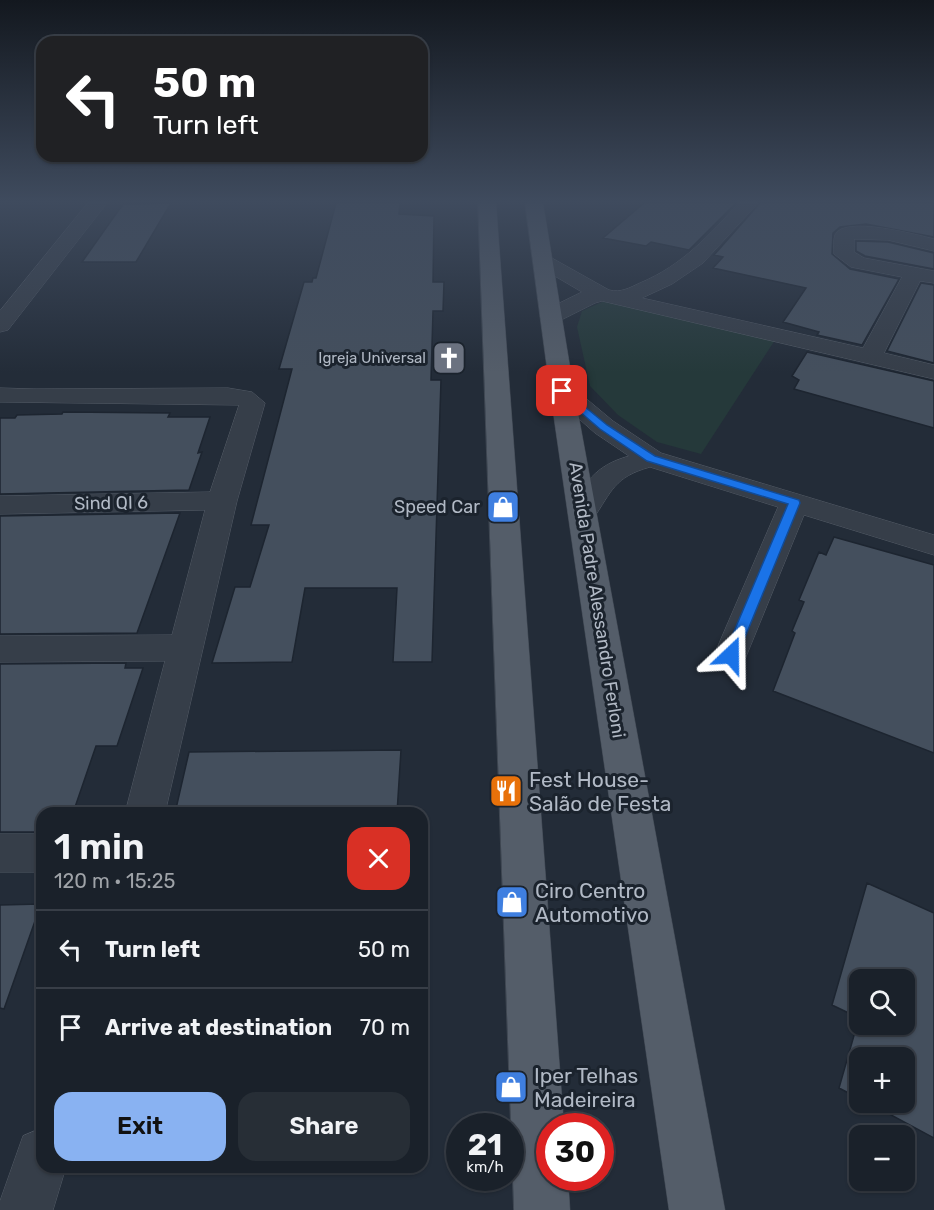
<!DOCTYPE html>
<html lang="en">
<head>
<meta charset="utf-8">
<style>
	body { margin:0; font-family:Rubik,sans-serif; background:#272e36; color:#f1f3f6; height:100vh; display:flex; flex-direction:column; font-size:22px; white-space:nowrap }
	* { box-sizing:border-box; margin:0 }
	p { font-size:20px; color:#9fa3a8 }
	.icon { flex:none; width:33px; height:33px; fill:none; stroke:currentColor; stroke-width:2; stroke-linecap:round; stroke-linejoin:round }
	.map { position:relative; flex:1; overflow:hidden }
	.panel { position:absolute; left:36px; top:807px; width:392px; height:366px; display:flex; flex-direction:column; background:#1a212a; border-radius:18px; box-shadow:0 2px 4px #0004,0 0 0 2px #383e47 }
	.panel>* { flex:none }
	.banner { position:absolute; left:36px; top:36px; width:392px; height:126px; border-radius:18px; box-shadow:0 2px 4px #0004,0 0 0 2px #383e47; background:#202124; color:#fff; overflow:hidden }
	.fabs { position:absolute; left:849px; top:969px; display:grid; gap:12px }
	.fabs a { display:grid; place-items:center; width:66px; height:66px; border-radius:12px; background:#1a212a; box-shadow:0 2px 4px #0004,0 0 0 2px #383e47; font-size:30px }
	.speed { position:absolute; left:446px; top:1113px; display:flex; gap:12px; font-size:30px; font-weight:700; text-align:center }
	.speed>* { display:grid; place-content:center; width:78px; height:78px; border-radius:50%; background:#1a212a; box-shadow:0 2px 4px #0004,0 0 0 2px #383e47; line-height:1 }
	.speed small { font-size:15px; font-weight:400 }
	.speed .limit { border:9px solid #d22; background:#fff; color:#111 }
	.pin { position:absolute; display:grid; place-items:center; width:51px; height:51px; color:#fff; margin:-26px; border-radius:12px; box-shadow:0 3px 9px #0006 }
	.me { position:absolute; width:66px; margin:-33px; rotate:23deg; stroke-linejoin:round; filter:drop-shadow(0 0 4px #0008) }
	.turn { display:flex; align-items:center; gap:21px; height:126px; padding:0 18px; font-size:27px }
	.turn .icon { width:78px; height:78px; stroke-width:2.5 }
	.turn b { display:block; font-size:42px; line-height:51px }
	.round { display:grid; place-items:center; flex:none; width:63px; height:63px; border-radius:18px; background:#272e36 }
	.headline { display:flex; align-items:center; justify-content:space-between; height:102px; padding:0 18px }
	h1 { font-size:36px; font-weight:600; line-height:45px }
	.cta { display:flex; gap:12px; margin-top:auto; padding:12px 18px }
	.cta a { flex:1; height:69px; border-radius:18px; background:#89b2f2; color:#111; font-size:24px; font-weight:600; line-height:69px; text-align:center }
	.cta a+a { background:#272e36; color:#f1f3f6 }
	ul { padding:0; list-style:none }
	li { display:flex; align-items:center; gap:18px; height:78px; padding:0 18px; border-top:2px solid #383e47 }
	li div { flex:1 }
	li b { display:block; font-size:22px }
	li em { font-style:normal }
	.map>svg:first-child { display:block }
	.green { fill:#25393a }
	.building { fill:#444f5d; stroke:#1d2530; stroke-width:1.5; fill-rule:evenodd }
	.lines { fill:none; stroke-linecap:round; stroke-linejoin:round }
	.minor-casing { stroke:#545c67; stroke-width:1 }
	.major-casing { stroke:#3f4752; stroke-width:1 }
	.minor { fill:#363e49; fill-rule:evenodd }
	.major { fill:#545d69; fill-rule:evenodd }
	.route { fill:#1a73e8; stroke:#114b97; stroke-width:1.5 }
	.labels { text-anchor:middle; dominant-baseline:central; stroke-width:6; stroke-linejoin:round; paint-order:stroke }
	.far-poi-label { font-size:15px; fill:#b1b9c5; stroke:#1b232d; text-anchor:end }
	.street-label { font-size:18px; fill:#b1b9c5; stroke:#1b232d }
	.poi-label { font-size:18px; fill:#b1b9c5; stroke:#1b232d; text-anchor:end }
	.near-poi-label { font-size:21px; fill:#b1b9c5; stroke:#1b232d; text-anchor:start }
</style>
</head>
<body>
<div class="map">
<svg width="934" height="1210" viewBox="0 0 934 1210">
	<rect width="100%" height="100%" fill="#232c38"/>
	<path class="green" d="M 602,302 L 617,302 L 775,340 L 701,454 L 657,442 L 618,415 L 590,386 L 577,327 L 582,311 Z"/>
	<path class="building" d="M 171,203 L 136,262 L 82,262 L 123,204 Z
		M 336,203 L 400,203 L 399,214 L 434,216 L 433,282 L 444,282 L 443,311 L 433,311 L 431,380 L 441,380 L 432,662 L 393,662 L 397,588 L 305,588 L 292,662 L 212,663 L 235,587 L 250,587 L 269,525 L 251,525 L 292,369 L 279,369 L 304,282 L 312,282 L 313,278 L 316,278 Z
		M 644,203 L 736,203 L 689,250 L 651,242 L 646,246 L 603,238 Z
		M 760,203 L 934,203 L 934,237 L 866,224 L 840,227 L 833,233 L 832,254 L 850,269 L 899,279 L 862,345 L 817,335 L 819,332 L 783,322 L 806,288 L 713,268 L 723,257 L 714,255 Z
		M 856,241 L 888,242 L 934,253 L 934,269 L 865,256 L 856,251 Z
		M 921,283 L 934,285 L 934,363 L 887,351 Z
		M 807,352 L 934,381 L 934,428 L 794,389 L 799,380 L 792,376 Z
		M 63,412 L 170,413 L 168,417 L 210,417 L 198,453 L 202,452 L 189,490 L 0,494 L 0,418 L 15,418 L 17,415 L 62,414 Z
		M 180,513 L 137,633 L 0,634 L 0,516 Z
		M 834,537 L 934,565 L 934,753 L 773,691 L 795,633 L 792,631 L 804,602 L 799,600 L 819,552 L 826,555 Z
		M 126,663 L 125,668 L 143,668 L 117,746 L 96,746 L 73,813 L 42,813 L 42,832 L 0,832 L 0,664 Z
		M 401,750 L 397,813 L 175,813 L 189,752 Z
		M 867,883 L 934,913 L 934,1138 L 867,1102 L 904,1102 L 904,1058 L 860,1058 L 860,1099 L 839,1088 L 859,1018 L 832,1005 ZM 860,980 L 904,980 L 904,1024 L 860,1024 Z
		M 41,904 L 4,1009 L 0,1008 L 0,905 Z"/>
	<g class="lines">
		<defs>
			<path id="minor" d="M 88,203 L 107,203 L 8,330 L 0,332 L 0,311 Z
				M 739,203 L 758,203 L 703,263 L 672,284 L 642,298 L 863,348 L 902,277 L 851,267 L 834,254 C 834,249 833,240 835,235 C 843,215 918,235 934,239 L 934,251 L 888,240 L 854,239 L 854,252 L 864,258 L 934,271 L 934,283 L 920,281 L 884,353 L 934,365 L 934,379 L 602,301 L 595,303 L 559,321 L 551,323 L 543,321 L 540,316 L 543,311 L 582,292 L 536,265 L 533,261 L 536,257 L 550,257 L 609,290 C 621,293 629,288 640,283 C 683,265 708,236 739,203 Z
				M 562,384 L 571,386 L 613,421 L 661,453 L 934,535 L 934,555 L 804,515 L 743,664 L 731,668 L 719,664 L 714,655 L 778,507 L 650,467 C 614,477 612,491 593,519 L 583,522 L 573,519 L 568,513 C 585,483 594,466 629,456 L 595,433 L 553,396 L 550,391 L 553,386 Z
				M 0,388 L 35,389 L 228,388 L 252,392 L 265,403 L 237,501 L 165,813 L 125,813 L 165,661 L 0,662 L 0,636 L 172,635 L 205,510 L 0,514 L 0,496 L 210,492 L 239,405 L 0,402 Z
				M 0,834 L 42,834 L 42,872 L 0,872 Z
				M 42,1128 L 42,1167 L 66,1167 L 53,1210 L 0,1210 L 0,1201 L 23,1136 Z"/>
			<path id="major" d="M 478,203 L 496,203 L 564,1126 L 549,1126 L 549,1178 L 568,1178 L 570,1210 L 514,1210 Z
				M 525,203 L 543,203 L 574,391 L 725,1210 L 669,1210 L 550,391 Z"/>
		</defs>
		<use href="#minor" class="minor-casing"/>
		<use href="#major" class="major-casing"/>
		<use href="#minor" class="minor"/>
		<use href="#major" class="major"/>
	</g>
	<linearGradient id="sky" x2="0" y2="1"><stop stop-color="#13181f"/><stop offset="0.54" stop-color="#3f4b5e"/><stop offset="1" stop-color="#3f4b5e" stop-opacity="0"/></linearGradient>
	<rect width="934" height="373" fill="url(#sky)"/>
	<path class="route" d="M 562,388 L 607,425 L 655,456 L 799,500 L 800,503 L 736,659 L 726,659 L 724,655 L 788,504 L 647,461 L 600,429 L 558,393 L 556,391 Z"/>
	<defs>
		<symbol id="church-square" viewBox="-11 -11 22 22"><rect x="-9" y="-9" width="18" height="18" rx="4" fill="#6b7280" stroke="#1b232d"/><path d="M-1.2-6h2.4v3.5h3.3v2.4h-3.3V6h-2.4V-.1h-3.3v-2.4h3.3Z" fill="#fff"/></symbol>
		<symbol id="shop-square" viewBox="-11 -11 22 22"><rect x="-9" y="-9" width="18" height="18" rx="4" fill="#3f7fe0" stroke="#1b232d"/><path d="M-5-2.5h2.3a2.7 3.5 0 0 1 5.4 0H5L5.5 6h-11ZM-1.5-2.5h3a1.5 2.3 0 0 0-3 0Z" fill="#fff"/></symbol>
		<symbol id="restaurant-square" viewBox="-11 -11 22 22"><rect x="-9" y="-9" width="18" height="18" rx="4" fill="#e8710a" stroke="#1b232d"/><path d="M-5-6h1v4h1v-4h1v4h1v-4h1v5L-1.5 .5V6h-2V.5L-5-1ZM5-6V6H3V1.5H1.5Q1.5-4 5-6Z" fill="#fff"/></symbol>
	</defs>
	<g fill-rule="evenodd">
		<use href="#church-square" x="430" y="339" width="38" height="38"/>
		<use href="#shop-square" x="484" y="488" width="38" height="38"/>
		<use href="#restaurant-square" x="487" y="772" width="38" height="38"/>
		<use href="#shop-square" x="493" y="883" width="38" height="38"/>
		<use href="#shop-square" x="492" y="1068" width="38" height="38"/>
	</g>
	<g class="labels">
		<g class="far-poi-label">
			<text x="426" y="358">Igreja Universal</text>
		</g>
		<g class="street-label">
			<text transform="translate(111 503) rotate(-1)">Sind QI 6</text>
			<text transform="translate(597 600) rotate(81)">Avenida Padre Alessandro Ferloni</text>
		</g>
		<g class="poi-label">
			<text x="480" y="507">Speed Car</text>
		</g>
		<g class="near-poi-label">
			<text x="529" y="779">Fest House-<tspan x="529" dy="24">Salão de Festa</tspan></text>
			<text x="535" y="890">Ciro Centro<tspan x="535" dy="24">Automotivo</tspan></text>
			<text x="534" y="1075">Iper Telhas<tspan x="534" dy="24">Madeireira</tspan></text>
		</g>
	</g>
</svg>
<div class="fabs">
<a><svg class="icon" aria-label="search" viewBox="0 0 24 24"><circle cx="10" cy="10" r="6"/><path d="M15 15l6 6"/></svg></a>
<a>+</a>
<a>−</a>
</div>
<div class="speed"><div>21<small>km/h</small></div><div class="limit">30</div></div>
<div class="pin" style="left:562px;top:391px;background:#d93025"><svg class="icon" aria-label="arrive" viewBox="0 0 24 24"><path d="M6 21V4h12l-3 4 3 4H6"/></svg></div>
<svg class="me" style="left:731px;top:655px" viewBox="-20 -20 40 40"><path d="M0-17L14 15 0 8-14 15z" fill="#1a73e8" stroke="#fff" stroke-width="4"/></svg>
<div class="banner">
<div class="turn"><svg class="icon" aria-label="left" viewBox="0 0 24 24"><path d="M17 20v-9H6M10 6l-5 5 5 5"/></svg><div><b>50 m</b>Turn left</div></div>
</div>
<section class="panel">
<div class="headline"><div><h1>1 min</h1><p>120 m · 15:25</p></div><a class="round" style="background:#d93025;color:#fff"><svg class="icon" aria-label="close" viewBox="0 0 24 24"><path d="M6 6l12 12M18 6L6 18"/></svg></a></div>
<ul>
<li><svg class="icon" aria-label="left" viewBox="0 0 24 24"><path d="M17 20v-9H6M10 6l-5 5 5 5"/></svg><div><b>Turn left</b></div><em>50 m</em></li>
<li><svg class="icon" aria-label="arrive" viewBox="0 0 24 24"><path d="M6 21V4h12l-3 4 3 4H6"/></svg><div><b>Arrive at destination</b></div><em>70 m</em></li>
</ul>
<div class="cta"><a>Exit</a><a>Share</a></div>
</section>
</div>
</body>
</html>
